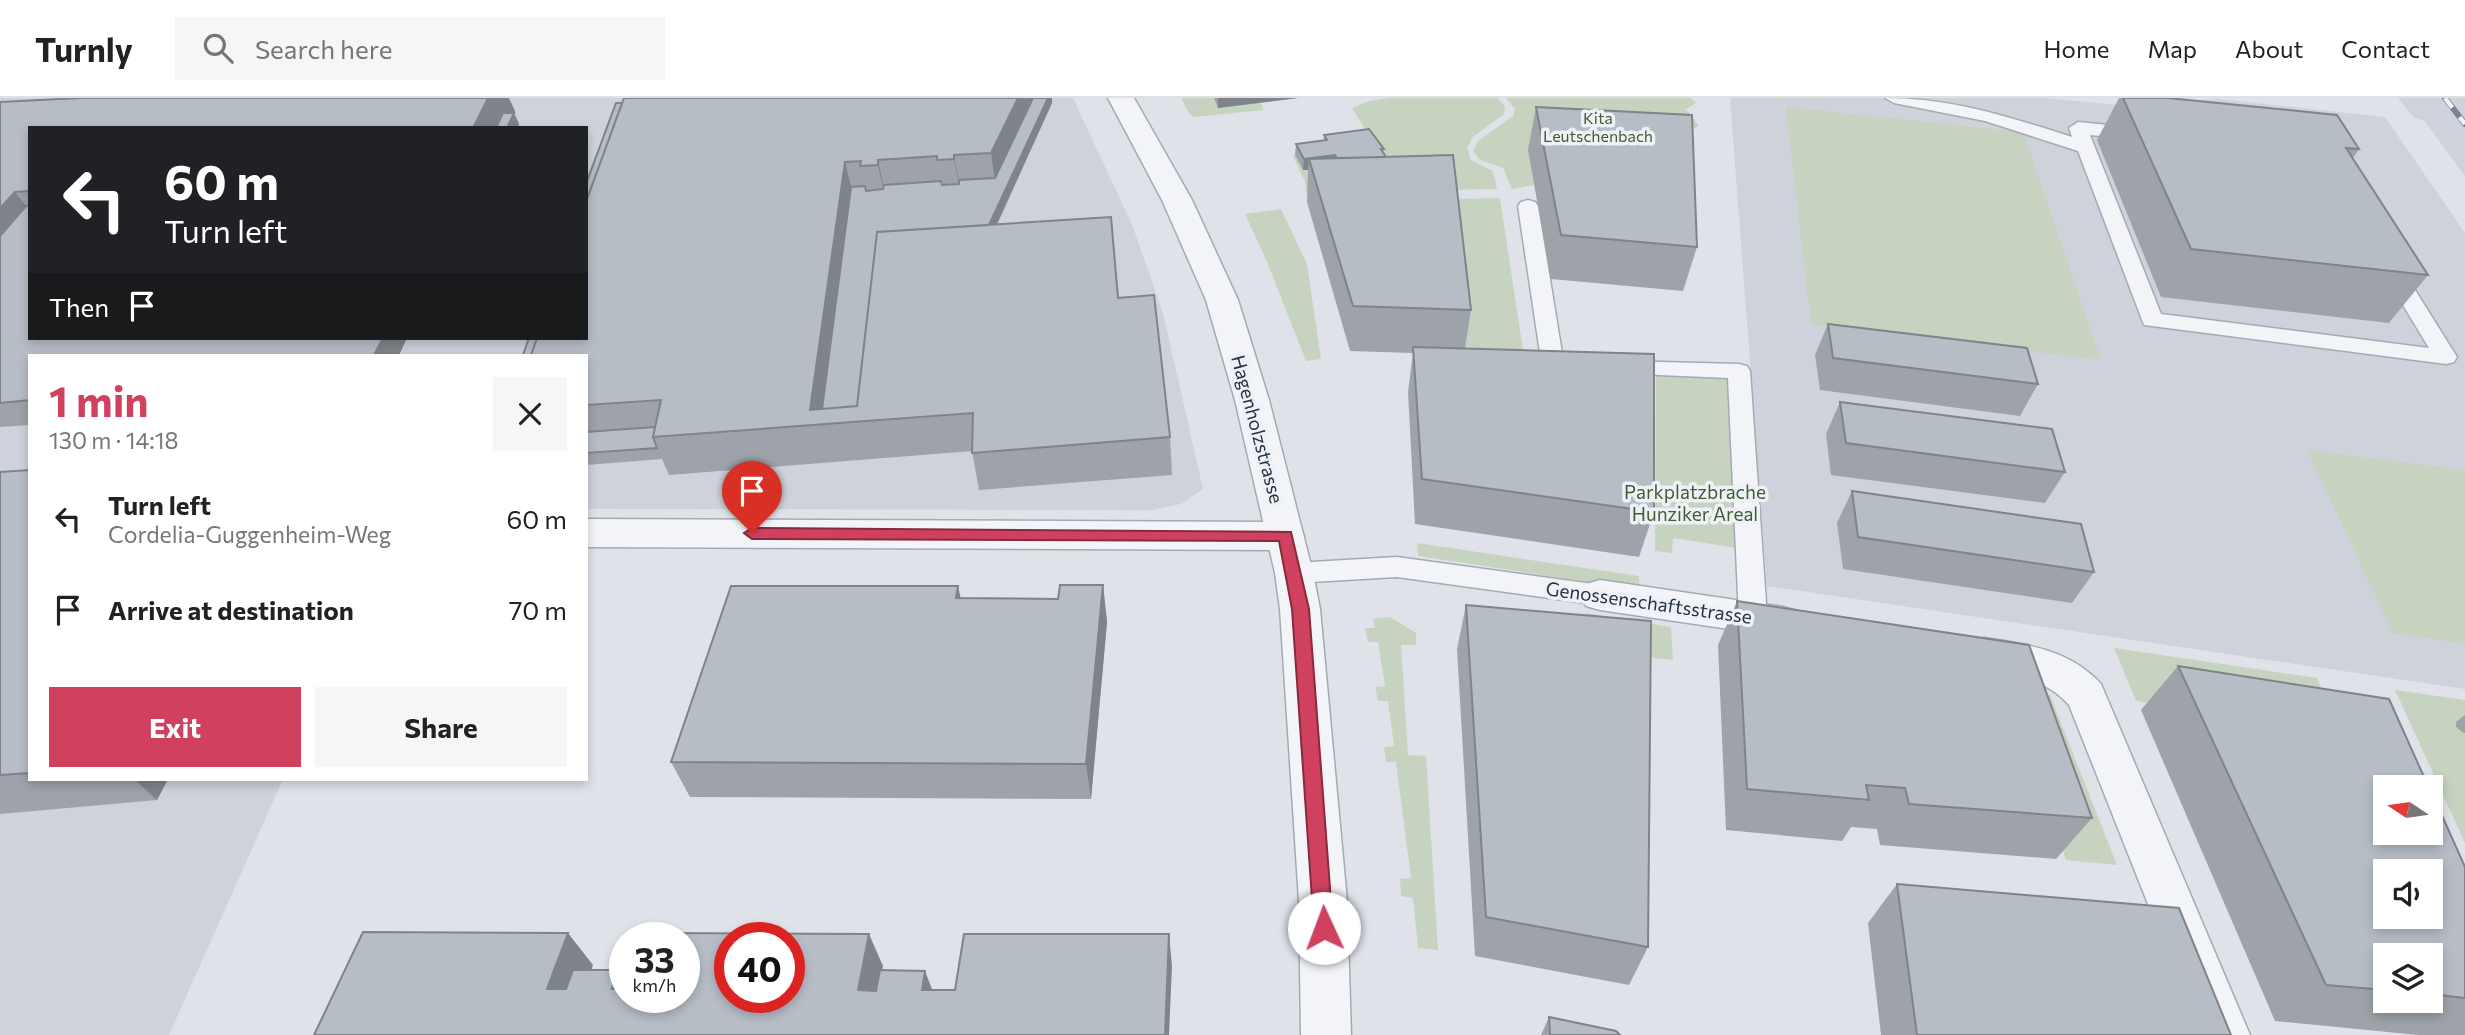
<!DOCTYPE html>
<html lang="en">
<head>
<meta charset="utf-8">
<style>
	body { margin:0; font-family:Commissioner,sans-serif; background:#f6f6f6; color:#222; height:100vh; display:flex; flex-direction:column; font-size:26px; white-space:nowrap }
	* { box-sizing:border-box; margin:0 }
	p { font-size:23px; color:#767676 }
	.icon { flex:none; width:38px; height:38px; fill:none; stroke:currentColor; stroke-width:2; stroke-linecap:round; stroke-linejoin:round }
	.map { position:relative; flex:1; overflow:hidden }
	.details { position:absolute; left:28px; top:256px; width:560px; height:427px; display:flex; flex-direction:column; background:#fff; border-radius:0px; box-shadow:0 4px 10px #0003 }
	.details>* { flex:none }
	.hud { position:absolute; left:28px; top:28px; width:560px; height:214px; border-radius:0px; box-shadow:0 4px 10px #0003; background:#202124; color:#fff; overflow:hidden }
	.needle { width:46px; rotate:283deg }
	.tools { position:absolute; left:2373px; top:677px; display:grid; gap:14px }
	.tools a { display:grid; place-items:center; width:70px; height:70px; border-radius:0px; background:#fff; box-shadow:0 4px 10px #0003; font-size:35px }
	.speed { position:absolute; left:609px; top:824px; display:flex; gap:14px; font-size:35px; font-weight:700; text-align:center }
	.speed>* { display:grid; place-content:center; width:91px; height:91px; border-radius:50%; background:#fff; box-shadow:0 4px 10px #0003; line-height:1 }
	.speed small { font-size:18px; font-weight:400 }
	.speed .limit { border:10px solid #d22; background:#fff; color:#111 }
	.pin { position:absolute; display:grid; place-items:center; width:60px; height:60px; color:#fff; margin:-72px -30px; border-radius:50% 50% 50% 0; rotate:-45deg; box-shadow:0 0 7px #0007 }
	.pin .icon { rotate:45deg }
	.me { position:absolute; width:77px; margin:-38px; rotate:358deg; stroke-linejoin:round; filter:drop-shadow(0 0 5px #0008) }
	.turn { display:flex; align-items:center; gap:24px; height:147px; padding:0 21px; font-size:32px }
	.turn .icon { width:91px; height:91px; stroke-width:2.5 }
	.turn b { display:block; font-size:49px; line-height:60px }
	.then { display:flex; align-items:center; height:66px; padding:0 21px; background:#0003; gap:14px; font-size:26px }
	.round { display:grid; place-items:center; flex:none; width:74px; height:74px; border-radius:0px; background:#f6f6f6 }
	.overview { display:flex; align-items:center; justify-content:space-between; height:119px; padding:0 21px }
	h1 { font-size:42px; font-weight:700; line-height:52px; color:#d04160 }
	.cta { display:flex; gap:14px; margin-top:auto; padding:14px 21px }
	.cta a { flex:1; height:80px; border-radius:0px; background:#d04160; color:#fff; font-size:28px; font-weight:700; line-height:80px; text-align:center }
	.cta a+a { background:#f6f6f6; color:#222 }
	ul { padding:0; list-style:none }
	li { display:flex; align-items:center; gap:21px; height:91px; padding:0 21px }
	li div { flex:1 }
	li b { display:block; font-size:26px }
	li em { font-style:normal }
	header { display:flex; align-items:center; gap:42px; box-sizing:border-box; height:98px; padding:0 35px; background:#fff; border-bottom:2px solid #e0e0e0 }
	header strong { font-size:33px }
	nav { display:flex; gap:38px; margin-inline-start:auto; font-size:24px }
	.search { width:490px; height:63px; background:#f6f6f6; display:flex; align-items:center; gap:18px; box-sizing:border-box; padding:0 24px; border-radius:0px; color:#767676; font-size:26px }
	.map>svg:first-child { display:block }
	.built { fill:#cdd2db; fill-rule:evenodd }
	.green { fill:#c6d3c0 }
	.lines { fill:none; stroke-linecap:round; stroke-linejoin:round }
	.service-casing { stroke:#a4aab3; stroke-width:3 }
	.minor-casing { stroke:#a4aab3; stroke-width:3 }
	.tertiary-casing { stroke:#a4aab3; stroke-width:3 }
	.service { fill:#f2f4f7; fill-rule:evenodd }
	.minor { fill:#f2f4f7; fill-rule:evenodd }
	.tertiary { fill:#f2f4f7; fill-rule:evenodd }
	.rail-casing { stroke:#788492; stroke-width:6 }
	.rail { stroke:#eef2f6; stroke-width:4.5; stroke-dasharray:12; stroke-linecap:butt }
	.wall { fill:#9da3a9; fill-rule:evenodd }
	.shaded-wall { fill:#7f848a }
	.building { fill:#b6bdc5; stroke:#7f848a; stroke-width:2; fill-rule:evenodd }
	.route { fill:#d04160; stroke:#872a3e; stroke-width:2 }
	.labels { text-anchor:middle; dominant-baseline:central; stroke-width:7; stroke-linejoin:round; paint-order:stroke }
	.far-park-label { font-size:16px; fill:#3e5c35; stroke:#eef2f6 }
	.street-label { font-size:19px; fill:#273240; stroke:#eef2f6 }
	.park-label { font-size:19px; fill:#3e5c35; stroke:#eef2f6 }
</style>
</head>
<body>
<header>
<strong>Turnly</strong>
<div class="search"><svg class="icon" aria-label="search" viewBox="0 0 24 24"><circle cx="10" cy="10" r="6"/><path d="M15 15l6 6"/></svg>Search here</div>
<nav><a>Home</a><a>Map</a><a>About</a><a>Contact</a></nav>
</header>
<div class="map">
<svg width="2465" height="937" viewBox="0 0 2465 937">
	<rect width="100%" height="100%" fill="#dfe3e9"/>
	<path class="built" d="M 0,0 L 1073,0 L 1133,129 L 1163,215 L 1203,391 L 1181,406 L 1152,412 L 586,411 L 586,257 L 30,257 L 30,681 L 283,681 L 169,937 L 0,937 ZM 30,30 L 586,30 L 586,240 L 30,240 Z
		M 1730,0 L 2044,0 L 2120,7 L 2219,1 L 2385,19 L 2465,135 L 2465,591 L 1767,488 Z
		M 2398,0 L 2465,0 L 2465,78 L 2424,22 L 2414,20 Z"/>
	<path class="green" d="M 1181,0 L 1214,0 L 1219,10 L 1260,4 L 1264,12 L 1194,19 L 1190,17 Z
		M 1390,0 L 1498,0 L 1505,9 L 1504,16 L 1473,39 L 1467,50 L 1471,62 L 1493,73 L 1497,91 L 1306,95 L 1305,84 L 1293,58 L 1295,57 L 1303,72 L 1371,41 L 1352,10 L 1369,3 Z
		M 1506,0 L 1691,0 L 1696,5 L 1686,11 L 1699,28 L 1668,45 L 1529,52 L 1534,87 L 1512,91 L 1503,70 L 1480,62 L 1473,53 L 1478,43 L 1513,18 L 1515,11 Z
		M 1786,9 L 2023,34 L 2101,262 L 1811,227 Z
		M 1500,100 L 1524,259 L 1464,257 L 1447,101 Z
		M 1281,111 L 1307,166 L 1321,261 L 1306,263 L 1267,164 L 1245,116 Z
		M 1656,277 L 1729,280 L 1737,450 L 1673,440 L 1672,455 L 1655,453 Z
		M 2307,352 L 2465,372 L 2465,546 L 2393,535 Z
		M 1417,445 L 1639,478 L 1640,492 L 1418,458 Z
		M 1586,515 L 1671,529 L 1673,562 L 1589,552 Z
		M 1390,519 L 1416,535 L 1416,547 L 1401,547 L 1408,657 L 1426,658 L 1438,852 L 1418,850 L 1413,800 L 1401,798 L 1400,781 L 1411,780 L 1396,664 L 1386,664 L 1384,649 L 1394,648 L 1388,603 L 1378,603 L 1375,589 L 1385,588 L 1378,544 L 1368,544 L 1365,530 L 1375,530 L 1373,521 Z
		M 2114,550 L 2317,580 L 2340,635 L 2136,603 Z
		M 2006,592 L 2050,597 L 2117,767 L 2066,762 Z
		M 2395,592 L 2465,602 L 2465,745 Z"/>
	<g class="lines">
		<defs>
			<path id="service" d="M 1885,0 C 1951,0 2010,19 2072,39 L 2069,30 L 2078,24 L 2325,48 L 2457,259 L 2454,264 L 2446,266 L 2144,227 L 2078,53 L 1985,23 L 1894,5 ZM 2090,37 L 2312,57 L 2429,250 L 2161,216 Z
				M 1528,102 L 1535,104 L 1538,108 L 1563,261 L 1580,263 L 1583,268 L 1580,273 L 1572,275 L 1545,273 L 1542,268 L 1518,108 L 1521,104 Z
				M 1621,263 L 1739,266 L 1747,268 L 1750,273 L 1767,519 L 1763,526 L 1753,529 L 1743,526 L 1739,519 L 1728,280 L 1613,275 L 1610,270 L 1613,265 Z
				M 1397,459 L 1600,487 L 1609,490 L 1613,497 L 1609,504 L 1600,507 L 1397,479 L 1294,485 L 1285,482 L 1281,475 L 1285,468 L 1294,465 Z"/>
			<path id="minor" d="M 586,421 L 1285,424 L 1298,428 L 1304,438 L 1298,448 L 1285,452 L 586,449 Z
				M 1600,482 L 1783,509 L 1797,513 L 1803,524 L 1797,535 L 1783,539 L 1600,512 L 1586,508 L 1580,497 L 1586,486 Z
				M 1984,540 C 2027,546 2070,552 2101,586 L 2250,937 L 2200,937 L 2069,607 C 2041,575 2006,579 1970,567 L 1964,556 L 1970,545 Z"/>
			<path id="tertiary" d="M 1108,0 L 1134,0 L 1192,102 L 1238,202 L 1269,302 L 1313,475 L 1320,511 L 1347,803 L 1351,937 L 1301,937 L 1299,803 L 1280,511 L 1275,475 L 1235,302 L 1206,202 L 1162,102 Z"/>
		</defs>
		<use href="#service" class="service-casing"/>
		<use href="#minor" class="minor-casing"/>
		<use href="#tertiary" class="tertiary-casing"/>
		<use href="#service" class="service"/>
		<use href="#minor" class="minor"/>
		<use href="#tertiary" class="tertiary"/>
		<defs>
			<path id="rail" d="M 2445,0 L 2465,26"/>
		</defs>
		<use href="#rail" class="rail-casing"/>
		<use href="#rail" class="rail"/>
	</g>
	<path class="wall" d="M 1214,0 L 1298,0 L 1218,10 Z
		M 2119,0 L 2168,0 L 2359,51 L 2353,60 L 2428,177 L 2389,225 L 2161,199 L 2097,42 Z
		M 0,4 L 515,13 L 513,15 L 514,15 L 519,26 L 30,30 L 30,240 L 407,240 L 399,257 L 30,257 L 30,327 L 0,329 Z
		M 1052,5 L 997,127 L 1118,200 L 1170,339 L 1172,377 L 979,392 L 972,353 L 669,377 L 662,361 L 586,367 L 586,86 Z
		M 1536,9 L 1697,149 L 1683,193 L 1551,181 L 1528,52 Z
		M 1324,37 L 1383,55 L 1471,212 L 1465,250 L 1654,414 L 1639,459 L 1415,426 L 1408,294 L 1413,255 L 1350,253 L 1307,104 L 1308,72 L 1303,72 L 1295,57 L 1296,46 L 1324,42 Z
		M 1828,226 L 2038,286 L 2020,318 L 1820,292 L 1815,257 Z
		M 1840,304 L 2065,374 L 2045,405 L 1831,377 L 1826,336 Z
		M 30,372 L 30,681 L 168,681 L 157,702 L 0,716 L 0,374 Z
		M 1852,393 L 2094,474 L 2072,505 L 1843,471 L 1837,425 Z
		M 1103,487 L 1107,524 L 1091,701 L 690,699 L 671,664 L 961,500 L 1058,501 Z
		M 1737,503 L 2092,720 L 2056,761 L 1880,747 L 1877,731 L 1851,729 L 1842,743 L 1726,732 L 1718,547 Z
		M 1466,507 L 1648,849 L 1629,887 L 1475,858 L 1457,551 Z
		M 2178,568 L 2465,769 L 2465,937 L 2418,937 L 2275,923 L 2141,612 ZM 2385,858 L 2431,858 L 2431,903 L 2385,903 Z
		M 2465,617 L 2465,635 L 2462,634 L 2456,629 L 2456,624 Z
		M 1897,786 L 2231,937 L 1881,937 L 1868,825 Z
		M 1549,919 L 1620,937 L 1541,937 Z"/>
	<path class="shaded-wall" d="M 488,0 L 509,0 L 515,13 L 506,30 L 473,30 Z
		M 1018,0 L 1033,0 L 996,91 L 991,55 Z
		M 1048,0 L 1052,0 L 1052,5 L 979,165 L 977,153 Z
		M 1218,0 L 1298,0 L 1218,10 Z
		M 514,15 L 519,26 L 518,30 L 507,30 Z
		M 954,57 L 961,94 L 961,98 L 954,61 Z
		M 1335,57 L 1334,68 L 1309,61 L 1308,72 L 1303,72 L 1304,61 Z
		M 878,62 L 886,99 L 886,103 L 878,67 Z
		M 845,64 L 854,100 L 825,326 L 810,312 Z
		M 15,94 L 30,113 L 0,182 L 0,110 Z
		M 383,240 L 407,240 L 399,257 L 374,257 Z
		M 1103,487 L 1107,524 L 1091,701 L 1086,666 Z
		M 958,488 L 966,525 L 956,500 Z
		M 134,681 L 168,681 L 157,702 Z
		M 568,835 L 593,867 L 574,922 L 547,891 Z
		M 869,836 L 883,868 L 872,923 L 858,892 Z
		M 1169,836 L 1172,868 L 1169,937 L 1165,937 Z
		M 617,872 L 625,882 L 625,900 L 612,891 Z
		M 925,873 L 937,904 L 922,892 Z"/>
	<path class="building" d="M 80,0 L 488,0 L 473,30 L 30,30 L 30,93 L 15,94 L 0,110 L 0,4 Z
		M 624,0 L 1018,0 L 991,55 L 954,57 L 954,61 L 937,62 L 937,58 L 878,62 L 878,67 L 860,68 L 861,63 L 845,64 L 810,312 L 857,308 L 877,134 L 1111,119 L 1118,200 L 1154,197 L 1170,339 L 972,355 L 973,315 L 653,339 L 661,302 L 586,307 L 586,257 L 531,257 L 537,240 L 586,240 L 586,104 Z
		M 1033,0 L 1048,0 L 989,127 L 877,134 L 857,308 L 822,311 L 851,89 L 865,88 L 866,93 L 883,91 L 884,87 L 941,83 L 942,87 L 959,86 L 959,82 L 995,80 Z
		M 2123,0 L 2168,0 L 2337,17 L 2359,51 L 2346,50 L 2428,177 L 2191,151 Z
		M 616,5 L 622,5 L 586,104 L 586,86 Z
		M 1536,9 L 1692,17 L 1697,149 L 1561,137 Z
		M 503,15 L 514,15 L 507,30 L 496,30 Z
		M 1369,31 L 1384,51 L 1381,51 L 1386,59 L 1337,60 L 1335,57 L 1304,61 L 1296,46 L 1327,42 L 1324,37 Z
		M 1453,57 L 1471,212 L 1353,208 L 1309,61 Z
		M 26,108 L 30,108 L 30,240 L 383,240 L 374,257 L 30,257 L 30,302 L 0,305 L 0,138 Z
		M 1828,226 L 2027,250 L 2038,286 L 1833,260 Z
		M 529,240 L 537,240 L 531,257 L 523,257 Z
		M 1413,249 L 1654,256 L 1654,414 L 1422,381 Z
		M 1840,304 L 2052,331 L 2065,374 L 1846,345 Z
		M 655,329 L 653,339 L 657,350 L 586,355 L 586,334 Z
		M 30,372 L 30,675 L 0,677 L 0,374 Z
		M 1852,393 L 2081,426 L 2094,474 L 1858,439 Z
		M 1060,487 L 1103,487 L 1086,666 L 671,664 L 731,488 L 958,488 L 956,500 L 1058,501 Z
		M 1737,503 L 2029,547 L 2092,720 L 1909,706 L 1905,690 L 1866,687 L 1869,702 L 1747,691 Z
		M 1466,507 L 1651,523 L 1648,849 L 1486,819 Z
		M 2178,568 L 2389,601 L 2429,690 L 2385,690 L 2385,735 L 2431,735 L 2431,693 L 2465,769 L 2465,900 L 2431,896 L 2431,858 L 2385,858 L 2385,892 L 2326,887 ZM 2385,774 L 2431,774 L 2431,819 L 2385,819 Z
		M 1897,786 L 2179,810 L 2231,937 L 1917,937 Z
		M 363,834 L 568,835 L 547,891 L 566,891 L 573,872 L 617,872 L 612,891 L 625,891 L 625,900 L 684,900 L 684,840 L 661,840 L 663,835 L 869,836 L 858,892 L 876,893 L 880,872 L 925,873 L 922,892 L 955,892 L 964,836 L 1169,836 L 1165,937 L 314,937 ZM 730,840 L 789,840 L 789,900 L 730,900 Z
		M 1549,919 L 1616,933 L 1620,937 L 1550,937 Z"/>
	<path class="route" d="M 752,430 L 1291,434 L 1309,511 L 1333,830 L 1331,836 L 1324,839 L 1317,836 L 1314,830 L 1292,511 L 1279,443 L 752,441 L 744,435 Z"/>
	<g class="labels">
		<g class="far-park-label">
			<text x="1598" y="19">Kita<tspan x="1598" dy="18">Leutschenbach</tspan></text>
		</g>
		<g class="street-label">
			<text transform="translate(1258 331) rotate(75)">Hagenholzstrasse</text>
			<text transform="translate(1649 504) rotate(8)">Genossenschaftsstrasse</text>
		</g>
		<g class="park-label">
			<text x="1695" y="393">Parkplatzbrache<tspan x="1695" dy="22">Hunziker Areal</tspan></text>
		</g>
	</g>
</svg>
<div class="tools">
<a><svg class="needle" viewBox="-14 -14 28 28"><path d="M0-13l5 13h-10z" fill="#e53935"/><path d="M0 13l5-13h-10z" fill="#767676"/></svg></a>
<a><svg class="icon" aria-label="sound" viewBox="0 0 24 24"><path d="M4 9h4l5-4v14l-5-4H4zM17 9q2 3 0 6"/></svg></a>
<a><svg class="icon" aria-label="layers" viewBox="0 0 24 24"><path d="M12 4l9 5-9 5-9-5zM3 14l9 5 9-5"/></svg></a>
</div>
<div class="speed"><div>33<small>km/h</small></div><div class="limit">40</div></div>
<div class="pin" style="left:752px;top:435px;background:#d93025"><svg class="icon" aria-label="arrive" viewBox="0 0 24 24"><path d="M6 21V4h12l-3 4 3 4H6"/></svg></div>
<svg class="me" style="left:1324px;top:830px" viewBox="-20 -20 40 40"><circle r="19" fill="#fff"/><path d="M0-13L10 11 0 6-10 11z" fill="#d04160"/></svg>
<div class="hud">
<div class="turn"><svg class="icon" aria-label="left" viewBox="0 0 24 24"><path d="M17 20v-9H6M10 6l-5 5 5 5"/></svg><div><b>60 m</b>Turn left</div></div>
<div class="then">Then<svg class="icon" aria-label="arrive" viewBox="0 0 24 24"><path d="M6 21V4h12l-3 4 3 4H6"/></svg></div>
</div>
<section class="details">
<div class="overview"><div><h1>1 min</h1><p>130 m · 14:18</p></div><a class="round"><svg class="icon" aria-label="close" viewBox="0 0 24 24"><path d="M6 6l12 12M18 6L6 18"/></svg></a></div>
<ul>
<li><svg class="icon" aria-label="left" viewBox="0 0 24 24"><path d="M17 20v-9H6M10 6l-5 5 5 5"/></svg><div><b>Turn left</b><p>Cordelia-Guggenheim-Weg</p></div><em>60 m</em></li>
<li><svg class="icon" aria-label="arrive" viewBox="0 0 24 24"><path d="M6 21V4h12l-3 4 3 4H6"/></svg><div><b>Arrive at destination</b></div><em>70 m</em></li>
</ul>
<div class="cta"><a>Exit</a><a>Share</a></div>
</section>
</div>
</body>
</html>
